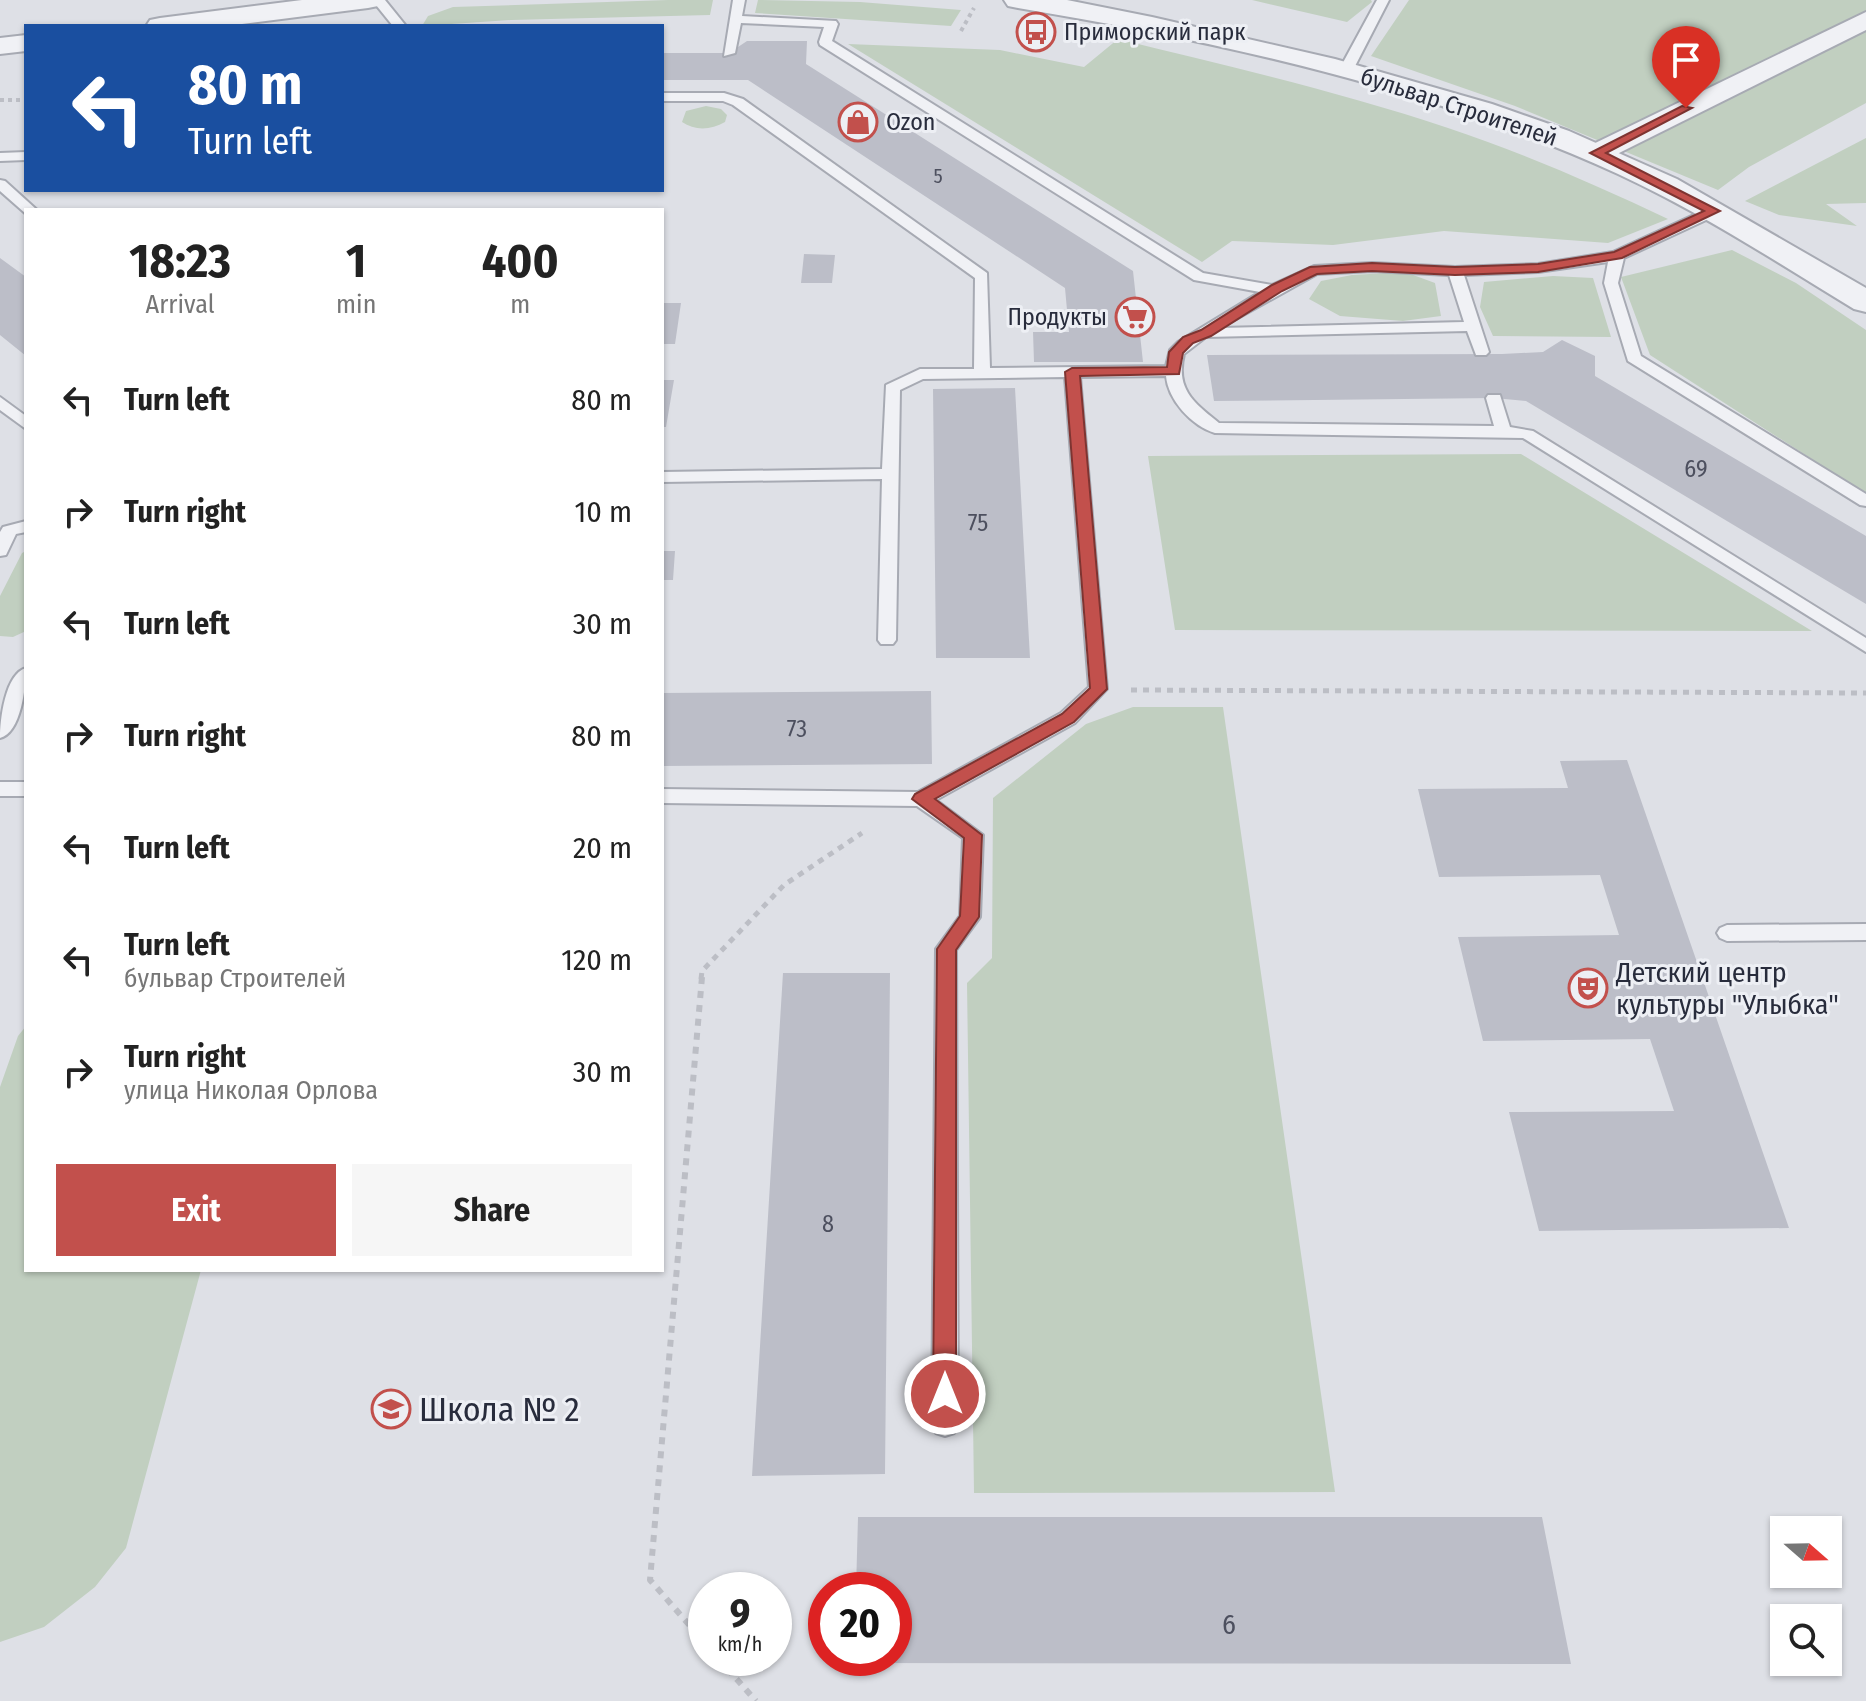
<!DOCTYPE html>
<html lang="en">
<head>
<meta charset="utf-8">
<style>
	body { margin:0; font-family:"Fira Sans Condensed",sans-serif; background:#f6f6f6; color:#222; height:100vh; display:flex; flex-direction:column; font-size:30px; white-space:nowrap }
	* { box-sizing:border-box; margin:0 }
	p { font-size:26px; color:#767676 }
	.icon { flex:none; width:44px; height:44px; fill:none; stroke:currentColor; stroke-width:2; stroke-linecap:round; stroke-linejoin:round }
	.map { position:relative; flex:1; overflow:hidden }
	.side { position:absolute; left:24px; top:208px; width:640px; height:1064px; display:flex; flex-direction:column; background:#fff; border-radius:0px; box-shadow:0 2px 6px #0004 }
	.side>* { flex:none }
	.hud { position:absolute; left:24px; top:24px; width:640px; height:168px; border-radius:0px; box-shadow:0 2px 6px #0004; background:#1a4fa0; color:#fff; overflow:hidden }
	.needle { width:52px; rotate:110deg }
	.controls { position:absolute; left:1770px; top:1516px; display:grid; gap:16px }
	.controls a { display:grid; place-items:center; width:72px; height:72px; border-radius:0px; background:#fff; box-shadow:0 2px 6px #0004; font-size:40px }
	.speed { position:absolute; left:688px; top:1572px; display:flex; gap:16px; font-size:40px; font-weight:700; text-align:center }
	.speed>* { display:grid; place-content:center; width:104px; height:104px; border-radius:50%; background:#fff; box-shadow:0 2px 6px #0004; line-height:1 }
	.speed small { font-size:20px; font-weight:400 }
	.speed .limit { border:12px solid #d22; background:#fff; color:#111 }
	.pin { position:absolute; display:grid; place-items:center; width:68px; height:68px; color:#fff; margin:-82px -34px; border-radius:50% 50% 50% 0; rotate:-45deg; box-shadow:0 0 8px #0007 }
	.pin .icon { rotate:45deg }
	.me { position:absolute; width:88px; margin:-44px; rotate:0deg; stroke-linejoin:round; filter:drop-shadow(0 0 6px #0008) }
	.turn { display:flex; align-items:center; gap:28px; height:168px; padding:0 32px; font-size:36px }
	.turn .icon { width:104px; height:104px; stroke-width:2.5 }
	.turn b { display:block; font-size:56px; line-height:68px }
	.eta { display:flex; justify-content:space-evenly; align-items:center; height:136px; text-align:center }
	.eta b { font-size:48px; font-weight:700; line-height:56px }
	.action { display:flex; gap:16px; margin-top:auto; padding:16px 32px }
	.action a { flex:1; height:92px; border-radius:0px; background:#c2504c; color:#fff; font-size:32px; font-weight:700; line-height:92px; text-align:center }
	.action a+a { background:#f6f6f6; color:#222 }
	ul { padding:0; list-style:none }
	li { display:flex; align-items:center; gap:24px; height:112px; padding:0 32px }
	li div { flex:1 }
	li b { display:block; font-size:30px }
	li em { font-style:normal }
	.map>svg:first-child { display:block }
	.green { fill:#c1cfc0 }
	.building { fill:#bcbec8 }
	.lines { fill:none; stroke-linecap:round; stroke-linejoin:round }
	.service-casing { stroke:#a7aab3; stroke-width:4 }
	.minor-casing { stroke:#a7aab3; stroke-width:4 }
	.tertiary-casing { stroke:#a7aab3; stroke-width:4 }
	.path-far2 { stroke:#bcbec5; stroke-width:4; stroke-dasharray:4 4; stroke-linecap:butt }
	.path-far1 { stroke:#bcbec5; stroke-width:5; stroke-dasharray:6 6; stroke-linecap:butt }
	.path { stroke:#bcbec5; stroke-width:6; stroke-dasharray:7 7; stroke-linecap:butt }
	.service { fill:#f0f1f5; fill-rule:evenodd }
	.minor { fill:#f0f1f5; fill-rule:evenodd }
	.tertiary { fill:#f0f1f5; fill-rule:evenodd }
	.route { fill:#c2504c; stroke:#7e3431; stroke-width:2 }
	.labels { text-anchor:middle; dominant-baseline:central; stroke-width:6; stroke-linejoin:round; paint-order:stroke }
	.far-number-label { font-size:20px; fill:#4d505f }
	.far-poi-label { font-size:24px; fill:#282c3c; stroke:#edeff4; text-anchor:start }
	.far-street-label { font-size:24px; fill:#282c3c; stroke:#edeff4 }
	.number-label { font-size:24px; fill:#4d505f }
	.poi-label { font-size:28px; fill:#282c3c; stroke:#edeff4; text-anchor:start }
	.near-number-label { font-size:28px; fill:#4d505f }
	.near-poi-label { font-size:34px; fill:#282c3c; stroke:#edeff4; text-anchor:start }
</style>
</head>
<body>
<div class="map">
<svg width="1866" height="1701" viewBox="0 0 1866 1701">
	<rect width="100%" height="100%" fill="#dee0e6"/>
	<path class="green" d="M 668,0 L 713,0 L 710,15 L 511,20 L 422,26 L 428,16 L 453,7 Z
		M 758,0 L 860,2 L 961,10 L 951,26 L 755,13 Z
		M 1252,0 L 1371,0 L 1372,2 L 1347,22 Z
		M 1409,0 L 1866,0 L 1866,103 L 1749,167 L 1718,190 L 1515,106 L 1371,56 Z
		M 1118,39 C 1228,66 1340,92 1448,128 C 1523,153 1596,185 1668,219 L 1608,243 L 1444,231 L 1333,245 L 1232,241 L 1202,262 L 848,44 L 1000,50 L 1084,67 Z
		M 706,106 L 721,109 L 727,115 L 725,122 C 711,130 695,131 682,122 L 686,111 Z
		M 1866,138 L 1866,203 L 1826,204 L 1857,226 L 1779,215 L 1745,201 Z
		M 1732,250 L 1796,283 L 1866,330 L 1866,494 L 1650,355 L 1621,277 Z
		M 1405,272 L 1435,283 L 1441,316 L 1403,321 L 1340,316 L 1309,299 L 1321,281 L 1352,275 Z
		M 1553,276 L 1593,278 L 1611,337 L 1493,336 L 1480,307 L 1484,282 Z
		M 1521,454 L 1812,631 L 1175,630 L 1148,456 Z
		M 26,551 L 26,631 L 13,637 L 0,636 L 0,596 L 22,553 Z
		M 1133,707 L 1223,707 L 1335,1492 L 974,1493 L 967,983 L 992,958 L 993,798 L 1086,724 Z
		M 26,1026 L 26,1270 L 201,1270 L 126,1548 L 95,1587 L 44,1627 L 0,1642 L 0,1087 L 18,1036 Z"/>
	<path class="building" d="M 747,41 L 807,41 L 806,64 L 1133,271 L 1143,362 L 1034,362 L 1033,332 L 1069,332 L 1065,288 L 748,80 L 662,80 L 662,53 L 729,53 Z
		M 804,254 L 835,255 L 832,283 L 801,283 Z
		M 0,258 L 26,277 L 26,356 L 0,335 Z
		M 662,303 L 681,303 L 675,344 L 662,344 Z
		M 1562,340 L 1595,356 L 1595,376 L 1866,536 L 1866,604 L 1526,401 L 1494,398 L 1214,401 L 1207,355 L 1502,354 L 1543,352 Z
		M 662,380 L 674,380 L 666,427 L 662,427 Z
		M 1015,388 L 1030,658 L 936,658 L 933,389 Z
		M 662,551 L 675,551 L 673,580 L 662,580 Z
		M 931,691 L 932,764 L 662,766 L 662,693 Z
		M 1627,760 L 1789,1228 L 1539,1231 L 1509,1112 L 1674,1111 L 1650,1039 L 1483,1041 L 1458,937 L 1619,935 L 1600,875 L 1439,877 L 1418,789 L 1568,788 L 1560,761 Z
		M 783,973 L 890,973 L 885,1474 L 752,1476 Z
		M 858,1517 L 1542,1517 L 1571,1664 L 854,1663 L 854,1658 L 894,1658 L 894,1590 L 856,1590 Z"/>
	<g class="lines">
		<defs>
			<path id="service" d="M 372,0 L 385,0 L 406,26 L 393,26 Z
				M 733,0 L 745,0 L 742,16 L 836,21 L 838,24 L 832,41 L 1203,273 L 1272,285 L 1314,266 L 1372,263 L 1455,267 L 1538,264 L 1613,252 L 1709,208 L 1719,208 L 1719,214 L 1624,258 L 1618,283 L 1641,356 L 1866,494 L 1866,506 L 1860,505 L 1628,361 L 1604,283 L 1608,262 L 1538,272 L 1464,275 L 1489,352 L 1486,355 L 1476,355 L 1467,331 L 1206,337 L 1184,354 C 1175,389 1194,403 1219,423 L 1494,426 L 1486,398 L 1488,395 L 1500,395 L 1510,427 L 1533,431 L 1866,638 L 1866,652 L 1523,438 L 1215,433 C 1192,426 1168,400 1166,376 L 1080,377 L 1107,689 L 1075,723 L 936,800 L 983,835 L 980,917 L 956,950 L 958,1425 L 954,1433 L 945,1436 L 936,1433 L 932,1425 L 936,949 L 960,916 L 963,838 L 917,806 L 662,803 L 662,789 L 918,792 L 1061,713 L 1089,687 L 1065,377 L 923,379 L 900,390 L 896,640 L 893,644 L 881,644 L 878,640 L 882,479 L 662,482 L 662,472 L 882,469 L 886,385 L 920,369 L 974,369 L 975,278 L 733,105 L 723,101 L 662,101 L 662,93 L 724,93 L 743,99 L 987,273 L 990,368 L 1166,366 L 1170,350 L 1178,342 L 1260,292 L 1194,280 L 820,45 L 819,42 L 824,27 L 741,23 L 735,53 L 724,56 ZM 1372,271 L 1449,275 L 1464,322 L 1220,328 L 1317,274 Z
				M 1377,0 L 1389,0 L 1353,70 L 1341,73 L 1339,70 Z
				M 26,152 L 26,160 L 0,161 L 0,153 Z
				M 0,180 L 5,181 L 37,210 L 26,210 L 25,213 L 0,191 Z
				M 0,397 L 26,416 L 26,429 L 0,410 Z
				M 26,521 L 26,532 L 16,534 L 6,555 L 0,556 L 0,532 L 3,527 Z
				M 26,668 C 26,686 21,733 0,738 C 0,720 5,674 26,668 Z
				M 0,782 L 26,782 L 26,796 L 0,796 Z
				M 1866,924 L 1866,940 L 1727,941 L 1720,938 L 1717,933 L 1720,928 L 1727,925 Z"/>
			<path id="minor" d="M 1866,12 L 1866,30 L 1607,159 L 1597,161 L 1587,159 L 1583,153 L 1587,147 Z"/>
			<path id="tertiary" d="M 302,0 L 382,0 L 378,6 L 368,8 L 226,26 L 146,26 L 150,20 L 160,18 Z
				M 1004,0 L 1067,0 L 1152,17 L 1335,59 L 1492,104 L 1569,131 L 1677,179 L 1866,288 L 1866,312 L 1854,309 C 1777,262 1700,212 1618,174 C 1430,88 1221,42 1018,8 L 1008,6 Z
				M 26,35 L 26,51 L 0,54 L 0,38 Z"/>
		</defs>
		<use href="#service" class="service-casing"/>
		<use href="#minor" class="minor-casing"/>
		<use href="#tertiary" class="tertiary-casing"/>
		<path class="path-far2" d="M 961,31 L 974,8
			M 0,100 L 26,100"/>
		<path class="path-far1" d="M 1131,690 L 1866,693
			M 701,979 L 702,971 L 784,885 L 862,833"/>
		<path class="path" d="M 702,977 L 650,1580 L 706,1644
			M 718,1658 L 756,1701"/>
		<use href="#service" class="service"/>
		<use href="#minor" class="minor"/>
		<use href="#tertiary" class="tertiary"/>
	</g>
	<path class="route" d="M 1682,106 L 1692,108 L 1606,153 L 1720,211 L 1622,258 L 1538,272 L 1455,275 L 1372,271 L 1317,274 L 1282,291 L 1211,336 L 1193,343 L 1183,353 L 1179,374 L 1080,376 L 1107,689 L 1074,722 L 935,799 L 982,835 L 979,917 L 956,950 L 956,1394 L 953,1401 L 945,1404 L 937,1401 L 933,1394 L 937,949 L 960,916 L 964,838 L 912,799 L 915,794 L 1062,714 L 1090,688 L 1065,372 L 1072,368 L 1167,367 L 1169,352 L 1183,337 L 1201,330 L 1272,285 L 1310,267 L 1372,263 L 1455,267 L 1538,264 L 1614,252 L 1704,211 L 1590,153 Z"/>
	<defs>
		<symbol id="bus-ring" viewBox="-11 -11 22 22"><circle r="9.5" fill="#edeff4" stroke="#c2504c" stroke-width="1.5"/><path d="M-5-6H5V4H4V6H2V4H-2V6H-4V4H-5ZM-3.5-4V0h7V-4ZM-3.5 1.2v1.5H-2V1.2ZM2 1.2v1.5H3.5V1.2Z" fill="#c2504c"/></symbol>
		<symbol id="shop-ring" viewBox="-11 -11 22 22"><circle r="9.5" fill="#edeff4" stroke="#c2504c" stroke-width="1.5"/><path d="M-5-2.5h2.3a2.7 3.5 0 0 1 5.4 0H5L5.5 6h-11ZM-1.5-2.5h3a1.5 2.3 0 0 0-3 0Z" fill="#c2504c"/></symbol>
		<symbol id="supermarket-ring" viewBox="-11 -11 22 22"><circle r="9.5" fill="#edeff4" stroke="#c2504c" stroke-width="1.5"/><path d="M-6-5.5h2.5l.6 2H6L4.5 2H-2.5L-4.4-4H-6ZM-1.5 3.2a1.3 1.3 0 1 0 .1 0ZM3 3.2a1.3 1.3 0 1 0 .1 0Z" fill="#c2504c"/></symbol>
		<symbol id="theatre-ring" viewBox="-11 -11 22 22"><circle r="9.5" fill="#edeff4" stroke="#c2504c" stroke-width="1.5"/><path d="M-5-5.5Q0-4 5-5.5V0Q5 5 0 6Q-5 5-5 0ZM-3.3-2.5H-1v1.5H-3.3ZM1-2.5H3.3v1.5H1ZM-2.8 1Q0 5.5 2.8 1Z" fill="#c2504c"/></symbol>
		<symbol id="school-ring" viewBox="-11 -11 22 22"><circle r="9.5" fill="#edeff4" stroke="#c2504c" stroke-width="1.5"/><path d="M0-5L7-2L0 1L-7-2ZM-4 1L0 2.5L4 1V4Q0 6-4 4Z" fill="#c2504c"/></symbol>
	</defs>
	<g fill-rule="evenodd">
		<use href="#bus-ring" x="1014" y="10" width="44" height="44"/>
		<use href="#shop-ring" x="836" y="100" width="44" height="44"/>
		<use href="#supermarket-ring" x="1113" y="295" width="44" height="44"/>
		<use href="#theatre-ring" x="1566" y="966" width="44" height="44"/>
		<use href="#school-ring" x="369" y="1387" width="44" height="44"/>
	</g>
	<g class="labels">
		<g class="far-number-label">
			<text x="938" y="176">5</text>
		</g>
		<g class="far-poi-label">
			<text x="1064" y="32">Приморский парк</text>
			<text x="886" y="122">Ozon</text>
			<text x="1107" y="317" text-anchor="end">Продукты</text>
		</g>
		<g class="far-street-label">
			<text transform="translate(1459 107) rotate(18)">бульвар Строителей</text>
		</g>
		<g class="number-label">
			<text x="1696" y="469">69</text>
			<text x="978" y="523">75</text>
			<text x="797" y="729">73</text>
			<text x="828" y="1224">8</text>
		</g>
		<g class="poi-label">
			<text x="1616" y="972">Детский центр<tspan x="1616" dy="32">культуры "Улыбка"</tspan></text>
		</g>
		<g class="near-number-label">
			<text x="1229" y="1624">6</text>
		</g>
		<g class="near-poi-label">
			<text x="419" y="1409">Школа № 2</text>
		</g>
	</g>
</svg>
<div class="controls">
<a><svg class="needle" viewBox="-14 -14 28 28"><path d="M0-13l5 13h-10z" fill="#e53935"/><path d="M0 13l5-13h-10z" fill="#767676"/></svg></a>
<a><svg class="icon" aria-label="search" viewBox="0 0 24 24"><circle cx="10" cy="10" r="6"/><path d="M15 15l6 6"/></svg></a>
</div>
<div class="speed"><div>9<small>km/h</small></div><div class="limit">20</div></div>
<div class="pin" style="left:1686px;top:108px;background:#d93025"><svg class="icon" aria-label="arrive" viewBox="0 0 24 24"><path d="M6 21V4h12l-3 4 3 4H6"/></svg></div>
<svg class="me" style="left:945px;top:1394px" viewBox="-20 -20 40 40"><circle r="17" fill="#c2504c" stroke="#fff" stroke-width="3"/><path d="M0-11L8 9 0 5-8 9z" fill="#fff"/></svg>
<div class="hud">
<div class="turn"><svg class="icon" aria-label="left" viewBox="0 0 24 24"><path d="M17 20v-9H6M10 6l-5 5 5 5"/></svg><div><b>80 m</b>Turn left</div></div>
</div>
<section class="side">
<div class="eta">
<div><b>18:23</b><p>Arrival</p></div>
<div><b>1</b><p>min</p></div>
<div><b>400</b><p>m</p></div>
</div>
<ul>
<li><svg class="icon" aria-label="left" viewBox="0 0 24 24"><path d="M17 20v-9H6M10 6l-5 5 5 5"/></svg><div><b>Turn left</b></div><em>80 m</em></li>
<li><svg class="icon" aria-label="right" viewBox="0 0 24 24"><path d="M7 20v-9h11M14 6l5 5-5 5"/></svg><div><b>Turn right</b></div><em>10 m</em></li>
<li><svg class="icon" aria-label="left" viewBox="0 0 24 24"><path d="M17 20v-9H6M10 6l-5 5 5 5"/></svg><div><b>Turn left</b></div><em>30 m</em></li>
<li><svg class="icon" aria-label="right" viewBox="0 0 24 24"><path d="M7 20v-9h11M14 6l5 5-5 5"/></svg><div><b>Turn right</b></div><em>80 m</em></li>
<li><svg class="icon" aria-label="left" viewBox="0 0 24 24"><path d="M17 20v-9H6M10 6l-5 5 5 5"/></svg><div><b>Turn left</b></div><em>20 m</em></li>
<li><svg class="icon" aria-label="left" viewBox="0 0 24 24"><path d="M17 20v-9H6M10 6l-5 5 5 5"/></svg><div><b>Turn left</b><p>бульвар Строителей</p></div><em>120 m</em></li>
<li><svg class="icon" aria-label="right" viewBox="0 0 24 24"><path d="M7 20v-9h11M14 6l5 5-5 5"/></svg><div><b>Turn right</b><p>улица Николая Орлова</p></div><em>30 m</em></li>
</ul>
<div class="action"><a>Exit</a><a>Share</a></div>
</section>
</div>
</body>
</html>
